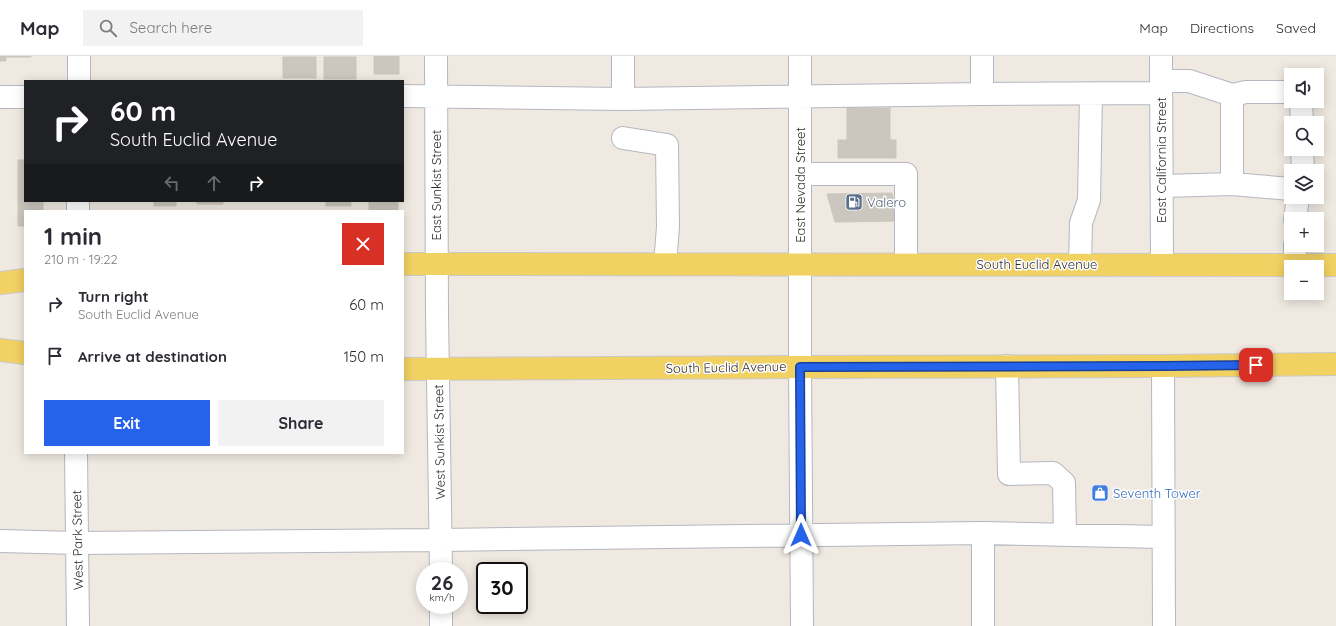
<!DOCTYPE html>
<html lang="en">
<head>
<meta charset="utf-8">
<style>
	body { margin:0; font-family:Quicksand,sans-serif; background:#f2f2f3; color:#2b2b33; height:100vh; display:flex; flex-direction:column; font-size:15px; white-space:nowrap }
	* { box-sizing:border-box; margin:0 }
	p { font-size:13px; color:#7c7c81 }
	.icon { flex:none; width:22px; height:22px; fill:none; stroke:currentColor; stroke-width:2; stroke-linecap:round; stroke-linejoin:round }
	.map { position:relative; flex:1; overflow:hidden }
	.panel { position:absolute; left:24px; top:154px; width:380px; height:244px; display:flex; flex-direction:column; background:#fff; border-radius:0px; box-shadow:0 2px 10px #0003 }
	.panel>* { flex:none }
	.top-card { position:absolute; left:24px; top:24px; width:380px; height:122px; border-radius:0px; box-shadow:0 2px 10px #0003; background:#202124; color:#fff; overflow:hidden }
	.buttons { position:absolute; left:1284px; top:12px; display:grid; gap:8px }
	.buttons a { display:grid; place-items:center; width:40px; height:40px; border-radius:0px; background:#fff; box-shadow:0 2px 10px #0003; font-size:20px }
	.speed { position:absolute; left:416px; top:506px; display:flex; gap:8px; font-size:20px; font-weight:700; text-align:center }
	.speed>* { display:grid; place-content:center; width:52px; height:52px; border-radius:50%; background:#fff; box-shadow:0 2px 10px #0003; line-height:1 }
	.speed small { font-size:10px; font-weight:400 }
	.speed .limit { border:2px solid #111; border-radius:6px; background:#fff; color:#111 }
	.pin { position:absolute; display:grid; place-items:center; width:34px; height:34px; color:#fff; margin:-17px; border-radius:8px; box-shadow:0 2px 6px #0006 }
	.me { position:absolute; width:44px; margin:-22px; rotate:0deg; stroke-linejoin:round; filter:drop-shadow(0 0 3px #0008) }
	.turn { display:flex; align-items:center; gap:14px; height:84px; padding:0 20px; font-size:18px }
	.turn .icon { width:52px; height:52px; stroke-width:2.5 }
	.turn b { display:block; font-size:28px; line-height:34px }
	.lanes { display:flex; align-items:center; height:38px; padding:0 20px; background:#0003; justify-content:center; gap:20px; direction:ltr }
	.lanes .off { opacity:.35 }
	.round { display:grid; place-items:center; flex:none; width:42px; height:42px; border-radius:0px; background:#f2f2f3 }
	.head { display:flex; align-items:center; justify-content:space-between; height:68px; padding:0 20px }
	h1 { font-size:24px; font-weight:700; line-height:30px }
	.button { display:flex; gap:8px; margin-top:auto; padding:8px 20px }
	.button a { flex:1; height:46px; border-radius:0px; background:#2563eb; color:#fff; font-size:16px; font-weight:700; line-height:46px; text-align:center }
	.button a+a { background:#f2f2f3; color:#2b2b33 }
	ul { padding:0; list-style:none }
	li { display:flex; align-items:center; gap:12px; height:52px; padding:0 20px }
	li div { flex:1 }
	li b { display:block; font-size:15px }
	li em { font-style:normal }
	header { display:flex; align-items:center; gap:24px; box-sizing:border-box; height:56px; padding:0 20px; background:#fff; border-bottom:1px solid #e1e1e2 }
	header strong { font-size:19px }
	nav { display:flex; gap:22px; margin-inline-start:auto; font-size:14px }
	.search { width:280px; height:36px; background:#f2f2f3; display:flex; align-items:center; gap:10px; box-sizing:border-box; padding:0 14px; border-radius:0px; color:#7c7c81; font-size:15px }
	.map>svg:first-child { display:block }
	.building { fill:#cbc7bf; stroke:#cbc5ba }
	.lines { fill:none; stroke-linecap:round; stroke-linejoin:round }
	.minor-casing { stroke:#b4b7c1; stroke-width:24 }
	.major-casing { stroke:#c9c9c9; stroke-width:24 }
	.minor { stroke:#fff; stroke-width:22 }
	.major { stroke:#f2d163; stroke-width:22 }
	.route-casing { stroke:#184099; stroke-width:10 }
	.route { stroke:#2563eb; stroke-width:7 }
	.labels { text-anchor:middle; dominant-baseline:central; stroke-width:3; stroke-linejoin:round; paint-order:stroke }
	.street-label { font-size:13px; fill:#2e2e2e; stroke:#fff }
	.service-label { font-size:13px; fill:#4e5e75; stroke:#fff; text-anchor:start }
	.shop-label { font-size:13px; fill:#366cbe; stroke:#fff; text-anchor:start }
</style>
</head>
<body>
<header>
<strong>Map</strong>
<div class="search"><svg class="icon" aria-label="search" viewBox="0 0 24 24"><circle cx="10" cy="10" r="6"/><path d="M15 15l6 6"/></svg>Search here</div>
<nav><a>Map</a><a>Directions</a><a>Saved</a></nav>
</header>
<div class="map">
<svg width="1336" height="570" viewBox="0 0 1336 570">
	<rect width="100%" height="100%" fill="#efe9e1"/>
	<path class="building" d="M 0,0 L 31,0 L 31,1 L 6,1 L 6,5 L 0,5 Z
		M 374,0 L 399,0 L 399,18 L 374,18 Z
		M 283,1 L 316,1 L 316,22 L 283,22 Z
		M 324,1 L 356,1 L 356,23 L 324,23 Z
		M 847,52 L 890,52 L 890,84 L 896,84 L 896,102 L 838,102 L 838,84 L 847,84 Z
		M 18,104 L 25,104 L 25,145 L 43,145 L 43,155 L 25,155 L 25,170 L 18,170 Z
		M 892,137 L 899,165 L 835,166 L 827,138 Z
		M 154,145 L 176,145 L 176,150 L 154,150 Z
		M 197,145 L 223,145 L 223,148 L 197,148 Z
		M 326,145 L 351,145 L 351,150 L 326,150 Z
		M 369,145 L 398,145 L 398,155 L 369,155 Z"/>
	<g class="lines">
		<defs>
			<path id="minor" d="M 436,0 L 437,257 L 441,515
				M 623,0 L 623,43
				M 800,0 L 800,311 L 802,570
				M 982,0 L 982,38
				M 1161,0 L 1162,208
				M 79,25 L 79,0
				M 1161,25 L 1189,25 L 1232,39 L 1246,36 L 1291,36
				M 1232,39 L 1232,128
				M 403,40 L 623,43 L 982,38 L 1161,37
				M 0,41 L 25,41
				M 1301,45 L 1302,67
				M 623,82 L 667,89 L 668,171 L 665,208
				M 1302,93 L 1303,115
				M 800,118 L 906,118 L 906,208
				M 1162,130 L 1232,128 L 1291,133
				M 78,155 L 78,145
				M 1295,163 L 1298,141
				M 1080,208 L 1081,167 L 1089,144 L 1091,38
				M 1295,209 L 1295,189
				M 1007,310 L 1009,418 L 1053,417 L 1064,427 L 1065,479
				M 1163,310 L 1164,570
				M 76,397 L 78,570
				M 0,485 L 77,487 L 440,484 L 983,477 L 1163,481
				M 441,549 L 441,570
				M 983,570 L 983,477"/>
			<path id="major" d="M 403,208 L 1336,209
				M 0,227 L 25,224
				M 0,294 L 25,297
				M 403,313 L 800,311 L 1163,310 L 1336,308"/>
		</defs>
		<use href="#minor" class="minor-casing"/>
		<use href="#major" class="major-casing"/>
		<use href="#minor" class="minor"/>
		<use href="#major" class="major"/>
	</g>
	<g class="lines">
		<defs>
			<path id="route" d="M 801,479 L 800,311 L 1163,310 L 1256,309"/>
		</defs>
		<use href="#route" class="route-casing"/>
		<use href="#route" class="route"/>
	</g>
	<defs>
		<symbol id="fuel-square" viewBox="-11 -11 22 22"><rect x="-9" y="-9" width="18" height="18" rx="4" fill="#5c6f8a" stroke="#fff"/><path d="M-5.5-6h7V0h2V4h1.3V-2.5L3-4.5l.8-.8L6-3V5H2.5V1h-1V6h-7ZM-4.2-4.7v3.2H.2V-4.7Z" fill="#fff"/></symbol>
		<symbol id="shop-square" viewBox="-11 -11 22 22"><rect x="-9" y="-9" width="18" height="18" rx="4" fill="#3f7fe0" stroke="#fff"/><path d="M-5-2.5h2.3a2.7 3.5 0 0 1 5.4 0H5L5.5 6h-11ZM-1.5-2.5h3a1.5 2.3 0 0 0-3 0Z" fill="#fff"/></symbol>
	</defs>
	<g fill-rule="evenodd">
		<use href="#fuel-square" x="844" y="136" width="20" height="20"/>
		<use href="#shop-square" x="1090" y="427" width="20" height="20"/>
	</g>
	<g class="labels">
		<g class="street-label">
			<text transform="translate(1161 104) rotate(-90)">East California Street</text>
			<text transform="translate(436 129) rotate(-90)">East Sunkist Street</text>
			<text transform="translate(800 129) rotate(-90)">East Nevada Street</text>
			<text x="1037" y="208">South Euclid Avenue</text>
			<text transform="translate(726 311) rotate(-1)">South Euclid Avenue</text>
			<text transform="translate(439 386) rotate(-91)">West Sunkist Street</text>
			<text transform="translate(77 484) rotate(-91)">West Park Street</text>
		</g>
		<g class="service-label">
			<text x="867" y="146">Valero</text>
		</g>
		<g class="shop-label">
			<text x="1113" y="437">Seventh Tower</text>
		</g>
	</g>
</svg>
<div class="buttons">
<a><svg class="icon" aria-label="sound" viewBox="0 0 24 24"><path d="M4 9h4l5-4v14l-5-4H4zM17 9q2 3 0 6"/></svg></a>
<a><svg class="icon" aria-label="search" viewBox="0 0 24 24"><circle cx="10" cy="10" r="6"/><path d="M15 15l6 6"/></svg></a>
<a><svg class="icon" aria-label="layers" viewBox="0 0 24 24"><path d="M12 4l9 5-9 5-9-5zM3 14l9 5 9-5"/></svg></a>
<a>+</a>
<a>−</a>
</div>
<div class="speed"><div>26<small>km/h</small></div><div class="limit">30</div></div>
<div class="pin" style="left:1256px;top:309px;background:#d93025"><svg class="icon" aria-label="arrive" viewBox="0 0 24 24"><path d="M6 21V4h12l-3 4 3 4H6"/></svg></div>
<svg class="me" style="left:801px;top:479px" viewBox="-20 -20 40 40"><path d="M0-17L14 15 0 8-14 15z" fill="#2563eb" stroke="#fff" stroke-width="4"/></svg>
<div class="top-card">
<div class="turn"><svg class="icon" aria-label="right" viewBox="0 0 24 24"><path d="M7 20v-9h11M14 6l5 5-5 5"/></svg><div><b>60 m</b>South Euclid Avenue</div></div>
<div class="lanes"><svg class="icon off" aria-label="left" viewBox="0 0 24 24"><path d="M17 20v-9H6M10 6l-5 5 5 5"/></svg><svg class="icon off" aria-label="ahead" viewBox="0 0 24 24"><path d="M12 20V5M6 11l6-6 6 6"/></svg><svg class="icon" aria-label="right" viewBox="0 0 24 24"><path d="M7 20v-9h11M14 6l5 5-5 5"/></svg></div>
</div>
<section class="panel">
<div class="head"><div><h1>1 min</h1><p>210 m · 19:22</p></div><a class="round" style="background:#d93025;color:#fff"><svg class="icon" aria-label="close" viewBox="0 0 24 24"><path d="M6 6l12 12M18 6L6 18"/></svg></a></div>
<ul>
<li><svg class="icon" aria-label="right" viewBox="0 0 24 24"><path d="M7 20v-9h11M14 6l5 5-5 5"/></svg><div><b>Turn right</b><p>South Euclid Avenue</p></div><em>60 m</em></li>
<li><svg class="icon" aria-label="arrive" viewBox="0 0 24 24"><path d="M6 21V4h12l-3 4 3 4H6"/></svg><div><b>Arrive at destination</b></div><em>150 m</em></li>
</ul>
<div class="button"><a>Exit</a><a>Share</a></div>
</section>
</div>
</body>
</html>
